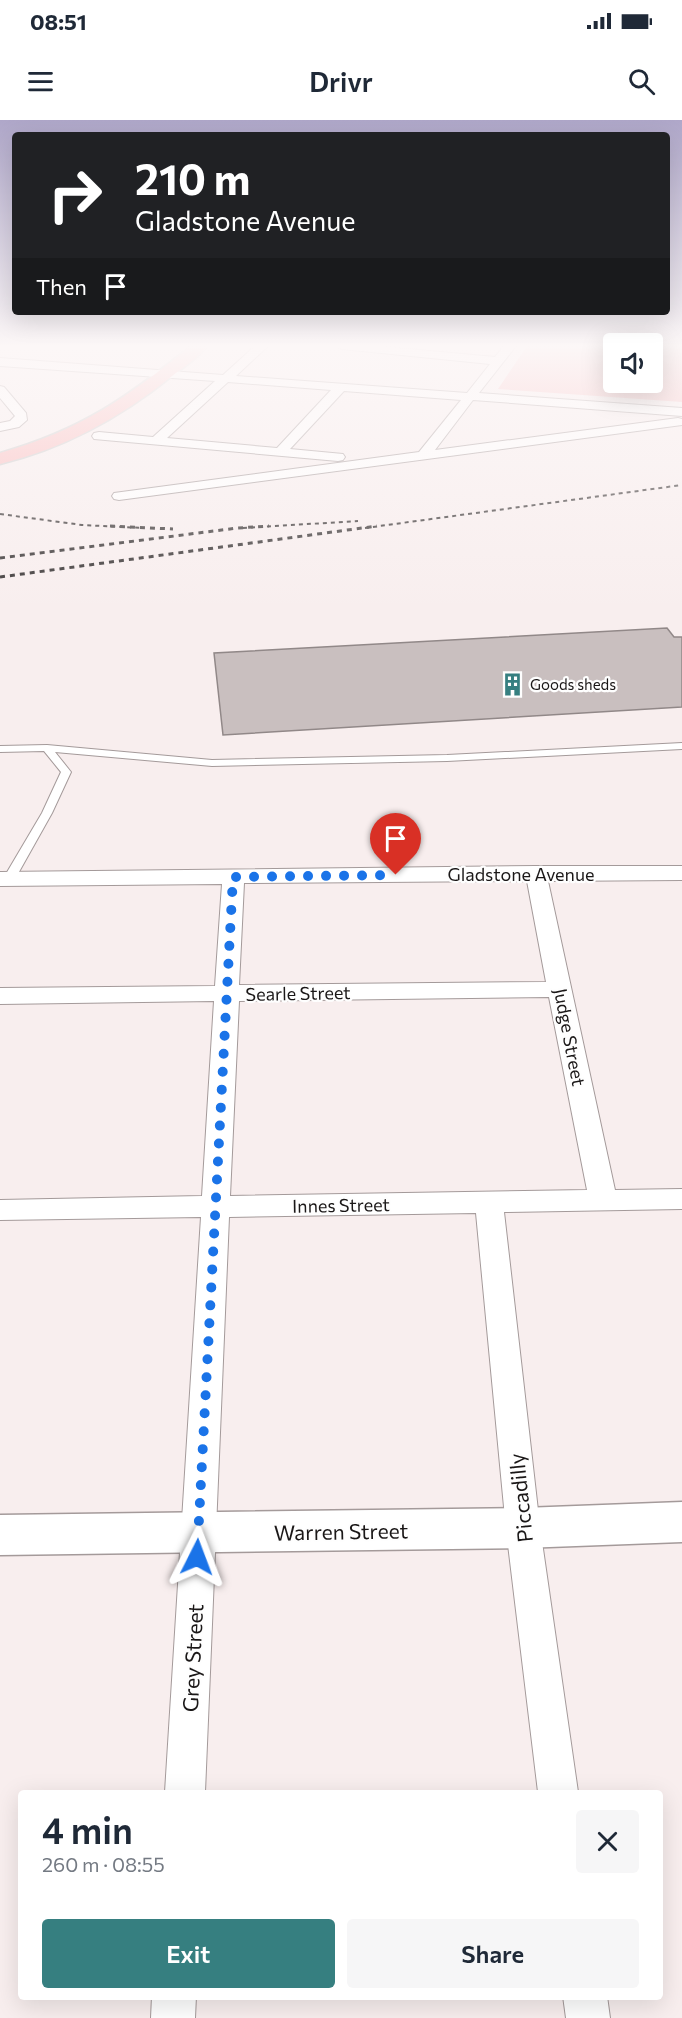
<!DOCTYPE html>
<html lang="en">
<head>
<meta charset="utf-8">
<style>
	body { margin:0; font-family:Commissioner,sans-serif; background:#f6f6f7; color:#1f2937; height:100vh; display:flex; flex-direction:column; font-size:22px; white-space:nowrap }
	* { box-sizing:border-box; margin:0 }
	p { font-size:20px; color:#747a83 }
	.icon { flex:none; width:33px; height:33px; fill:none; stroke:currentColor; stroke-width:2; stroke-linecap:round; stroke-linejoin:round }
	.map { position:relative; flex:1; overflow:hidden }
	.sheet { position:absolute; left:18px; top:1670px; width:645px; height:210px; display:flex; flex-direction:column; background:#fff; border-radius:6px; box-shadow:0 6px 24px #0002 }
	.sheet>* { flex:none }
	.hud { position:absolute; left:12px; top:12px; width:658px; height:183px; border-radius:6px; box-shadow:0 6px 24px #0002; background:#202124; color:#fff; overflow:hidden }
	.controls { position:absolute; left:603px; top:213px; display:grid; gap:12px }
	.controls a { display:grid; place-items:center; width:60px; height:60px; border-radius:6px; background:#fff; box-shadow:0 6px 24px #0002; font-size:30px }
	.pin { position:absolute; display:grid; place-items:center; width:51px; height:51px; color:#fff; margin:-62px -26px; border-radius:50% 50% 50% 0; rotate:-45deg; box-shadow:0 0 6px #0007 }
	.pin .icon { rotate:45deg }
	.me { position:absolute; width:66px; margin:-33px; rotate:3deg; stroke-linejoin:round; filter:drop-shadow(0 0 4px #0008) }
	.turn { display:flex; align-items:center; gap:21px; height:126px; padding:0 24px; font-size:27px }
	.turn .icon { width:78px; height:78px; stroke-width:2.5 }
	.turn b { display:block; font-size:42px; line-height:51px }
	.then { display:flex; align-items:center; height:57px; padding:0 24px; background:#0003; gap:12px; font-size:22px }
	.round { display:grid; place-items:center; flex:none; width:63px; height:63px; border-radius:6px; background:#f6f6f7 }
	.head { display:flex; align-items:center; justify-content:space-between; height:102px; padding:0 24px }
	h1 { font-size:36px; font-weight:600; line-height:45px }
	.primary-button { display:flex; gap:12px; margin-top:auto; padding:12px 24px }
	.primary-button a { flex:1; height:69px; border-radius:6px; background:#367f80; color:#fff; font-size:24px; font-weight:600; line-height:69px; text-align:center }
	.primary-button a+a { background:#f6f6f7; color:#1f2937 }
	.status { display:flex; justify-content:space-between; align-items:center; height:42px; padding:0 30px; background:#fff; direction:ltr }
	.status svg { height:16px; fill:currentColor }
	header { display:flex; justify-content:space-between; align-items:center; height:78px; padding:0 24px; background:#fff; font-size:27px; font-weight:600 }
	.map>svg:first-child { display:block }
	.green { fill:#f8b7ba }
	.building { fill:#c9bfbf; stroke:#918888; stroke-width:1.5 }
	.lines { fill:none; stroke-linecap:round; stroke-linejoin:round }
	.service-casing { stroke:#a49a9a; stroke-width:2 }
	.minor-casing { stroke:#a49a9a; stroke-width:2 }
	.tertiary-casing { stroke:#a49a9a; stroke-width:3 }
	.trunk-casing { stroke:#cdcccc; stroke-width:3 }
	.service { fill:#fff; fill-rule:evenodd }
	.minor { fill:#fff; fill-rule:evenodd }
	.tertiary { fill:#fff; fill-rule:evenodd }
	.trunk { fill:#fababc; fill-rule:evenodd }
	.rail-far1 { stroke:#373333; stroke-width:2; stroke-dasharray:4 4; stroke-linecap:butt }
	.rail { stroke:#373333; stroke-width:3; stroke-dasharray:5 5; stroke-linecap:butt }
	.route { stroke:#1a73e8; stroke-width:10; stroke-dasharray:0 18 }
	.labels { text-anchor:middle; dominant-baseline:central; stroke-width:4.5; stroke-linejoin:round; paint-order:stroke }
	.far-poi-label { font-size:15px; fill:#1a1717; stroke:#fefefe; text-anchor:start }
	.street-label { font-size:18px; fill:#1a1717; stroke:#fefefe }
	.near-street-label { font-size:21px; fill:#1a1717; stroke:#fefefe }
</style>
</head>
<body>
<div class="status"><b>08:51</b><svg viewBox="0 0 49 12"><path d="M0 12V9h3v3zM5 12V6h3v6zM10 12V3h3v9zM15 12V0h3v12zM26 1h20v11H26zM47 4h2v5h-2z"/></svg></div>
<header><svg class="icon" aria-label="menu" viewBox="0 0 24 24"><path d="M4 6h16M4 12h16M4 18h16"/></svg>Drivr<svg class="icon" aria-label="search" viewBox="0 0 24 24"><circle cx="10" cy="10" r="6"/><path d="M15 15l6 6"/></svg></header>
<div class="map">
<svg width="682" height="1898" viewBox="0 0 682 1898">
	<rect width="100%" height="100%" fill="#f8eeee"/>
	<path class="green" d="M 527,226 L 613,226 L 614,262 L 652,262 L 653,226 L 682,226 L 682,282 L 498,269 Z"/>
	<path class="building" d="M 667,508 L 674,517 L 682,517 L 682,587 L 223,615 L 214,533 Z"/>
	<g class="lines">
		<defs>
			<path id="service" d="M 682,623 L 682,629 L 447,641 L 212,646 L 55,632 L 71,652 L 52,693 L 15,759 L 9,762 L 3,759 L 42,693 L 61,652 L 44,631 L 0,632 L 0,626 L 47,625 L 212,640 L 447,635 Z"/>
			<path id="minor" d="M 255,226 L 268,226 L 236,256 L 467,273 L 490,244 L 342,229 L 336,226 L 376,226 L 495,237 L 504,226 L 516,226 L 479,273 L 682,288 L 682,296 L 473,280 L 435,330 L 678,298 L 682,299 L 682,305 L 119,380 L 114,379 L 112,376 L 114,373 L 419,332 L 461,280 L 344,271 L 290,329 L 343,334 L 345,337 L 343,340 L 338,341 L 94,319 L 92,316 L 94,313 L 99,312 L 153,317 L 215,261 L 0,246 L 0,238 L 223,255 ZM 228,262 L 331,270 L 277,328 L 167,318 Z
				M 0,266 L 4,267 L 26,293 L 27,300 L 19,307 L 0,311 L 0,303 L 10,301 L 15,296 L 0,278 Z
				M 536,746 L 682,746 L 682,760 L 548,761 L 615,1070 L 682,1069 L 682,1089 L 504,1092 L 540,1408 L 578,1672 L 538,1672 L 506,1408 L 476,1093 L 229,1097 L 205,1672 L 165,1672 L 201,1097 L 0,1100 L 0,1080 L 202,1076 L 214,881 L 0,884 L 0,868 L 215,866 L 222,764 L 0,766 L 0,752 ZM 527,761 L 546,862 L 239,865 L 244,763 ZM 549,877 L 587,1070 L 230,1076 L 239,881 Z
				M 152,1876 L 196,1876 L 195,1898 L 151,1898 Z
				M 563,1876 L 607,1876 L 610,1898 L 566,1898 Z"/>
			<path id="tertiary" d="M 682,1382 L 682,1422 L 523,1428 L 0,1435 L 0,1395 L 523,1388 Z"/>
			<path id="trunk" d="M 191,226 L 207,226 C 198,238 184,247 172,256 C 120,298 65,328 0,344 L 0,333 C 81,310 126,278 191,226 Z"/>
		</defs>
		<use href="#service" class="service-casing"/>
		<use href="#minor" class="minor-casing"/>
		<use href="#tertiary" class="tertiary-casing"/>
		<use href="#trunk" class="trunk-casing"/>
		<use href="#service" class="service"/>
		<use href="#minor" class="minor"/>
		<use href="#tertiary" class="tertiary"/>
		<use href="#trunk" class="trunk"/>
		<path class="rail-far1" d="M 0,394 L 82,405 L 144,408
			M 243,408 L 358,401
			M 365,408 L 682,365"/>
		<path class="rail" d="M 110,406 L 173,409
			M 0,438 L 238,408 L 269,406
			M 0,457 L 377,406"/>
	</g>
	<linearGradient id="sky" x2="0" y2="1"><stop stop-color="#afa7c9"/><stop offset="0.46" stop-color="#fcf7f7"/><stop offset="1" stop-color="#fcf7f7" stop-opacity="0"/></linearGradient>
	<rect width="682" height="492" fill="url(#sky)"/>
	<g class="lines">
		<path class="route" d="M 197,1437 L 233,757 L 396,755"/>
	</g>
	<defs>
		<symbol id="building-bare" viewBox="-9 -9 18 18"><path d="M-4-6H4V6H1V3H-1V6H-4ZM-2.5-4.3h1.7v1.8h-1.7ZM.8-4.3h1.7v1.8H.8ZM-2.5-1h1.7V.8h-1.7ZM.8-1h1.7V.8H.8Z" fill="#367f80" stroke="#fefefe" stroke-width="2.5" paint-order="stroke"/></symbol>
	</defs>
	<g fill-rule="evenodd">
		<use href="#building-bare" x="496" y="548" width="33" height="33"/>
	</g>
	<g class="labels">
		<g class="far-poi-label">
			<text x="530" y="564">Goods sheds</text>
		</g>
		<g class="street-label">
			<text x="521" y="754">Gladstone Avenue</text>
			<text transform="translate(298 873) rotate(-1)">Searle Street</text>
			<text transform="translate(570 917) rotate(79)">Judge Street</text>
			<text transform="translate(341 1085) rotate(-1)">Innes Street</text>
		</g>
		<g class="near-street-label">
			<text transform="translate(520 1378) rotate(-96)">Piccadilly</text>
			<text transform="translate(341 1411) rotate(-1)">Warren Street</text>
			<text transform="translate(192 1538) rotate(-87)">Grey Street</text>
		</g>
	</g>
</svg>
<div class="controls">
<a><svg class="icon" aria-label="sound" viewBox="0 0 24 24"><path d="M4 9h4l5-4v14l-5-4H4zM17 9q2 3 0 6"/></svg></a>
</div>
<div class="pin" style="left:396px;top:755px;background:#d93025"><svg class="icon" aria-label="arrive" viewBox="0 0 24 24"><path d="M6 21V4h12l-3 4 3 4H6"/></svg></div>
<svg class="me" style="left:197px;top:1437px" viewBox="-20 -20 40 40"><path d="M0-17L14 15 0 8-14 15z" fill="#1a73e8" stroke="#fff" stroke-width="4"/></svg>
<div class="hud">
<div class="turn"><svg class="icon" aria-label="right" viewBox="0 0 24 24"><path d="M7 20v-9h11M14 6l5 5-5 5"/></svg><div><b>210 m</b>Gladstone Avenue</div></div>
<div class="then">Then<svg class="icon" aria-label="arrive" viewBox="0 0 24 24"><path d="M6 21V4h12l-3 4 3 4H6"/></svg></div>
</div>
<section class="sheet">
<div class="head"><div><h1>4 min</h1><p>260 m · 08:55</p></div><a class="round"><svg class="icon" aria-label="close" viewBox="0 0 24 24"><path d="M6 6l12 12M18 6L6 18"/></svg></a></div>
<div class="primary-button"><a>Exit</a><a>Share</a></div>
</section>
</div>
</body>
</html>
